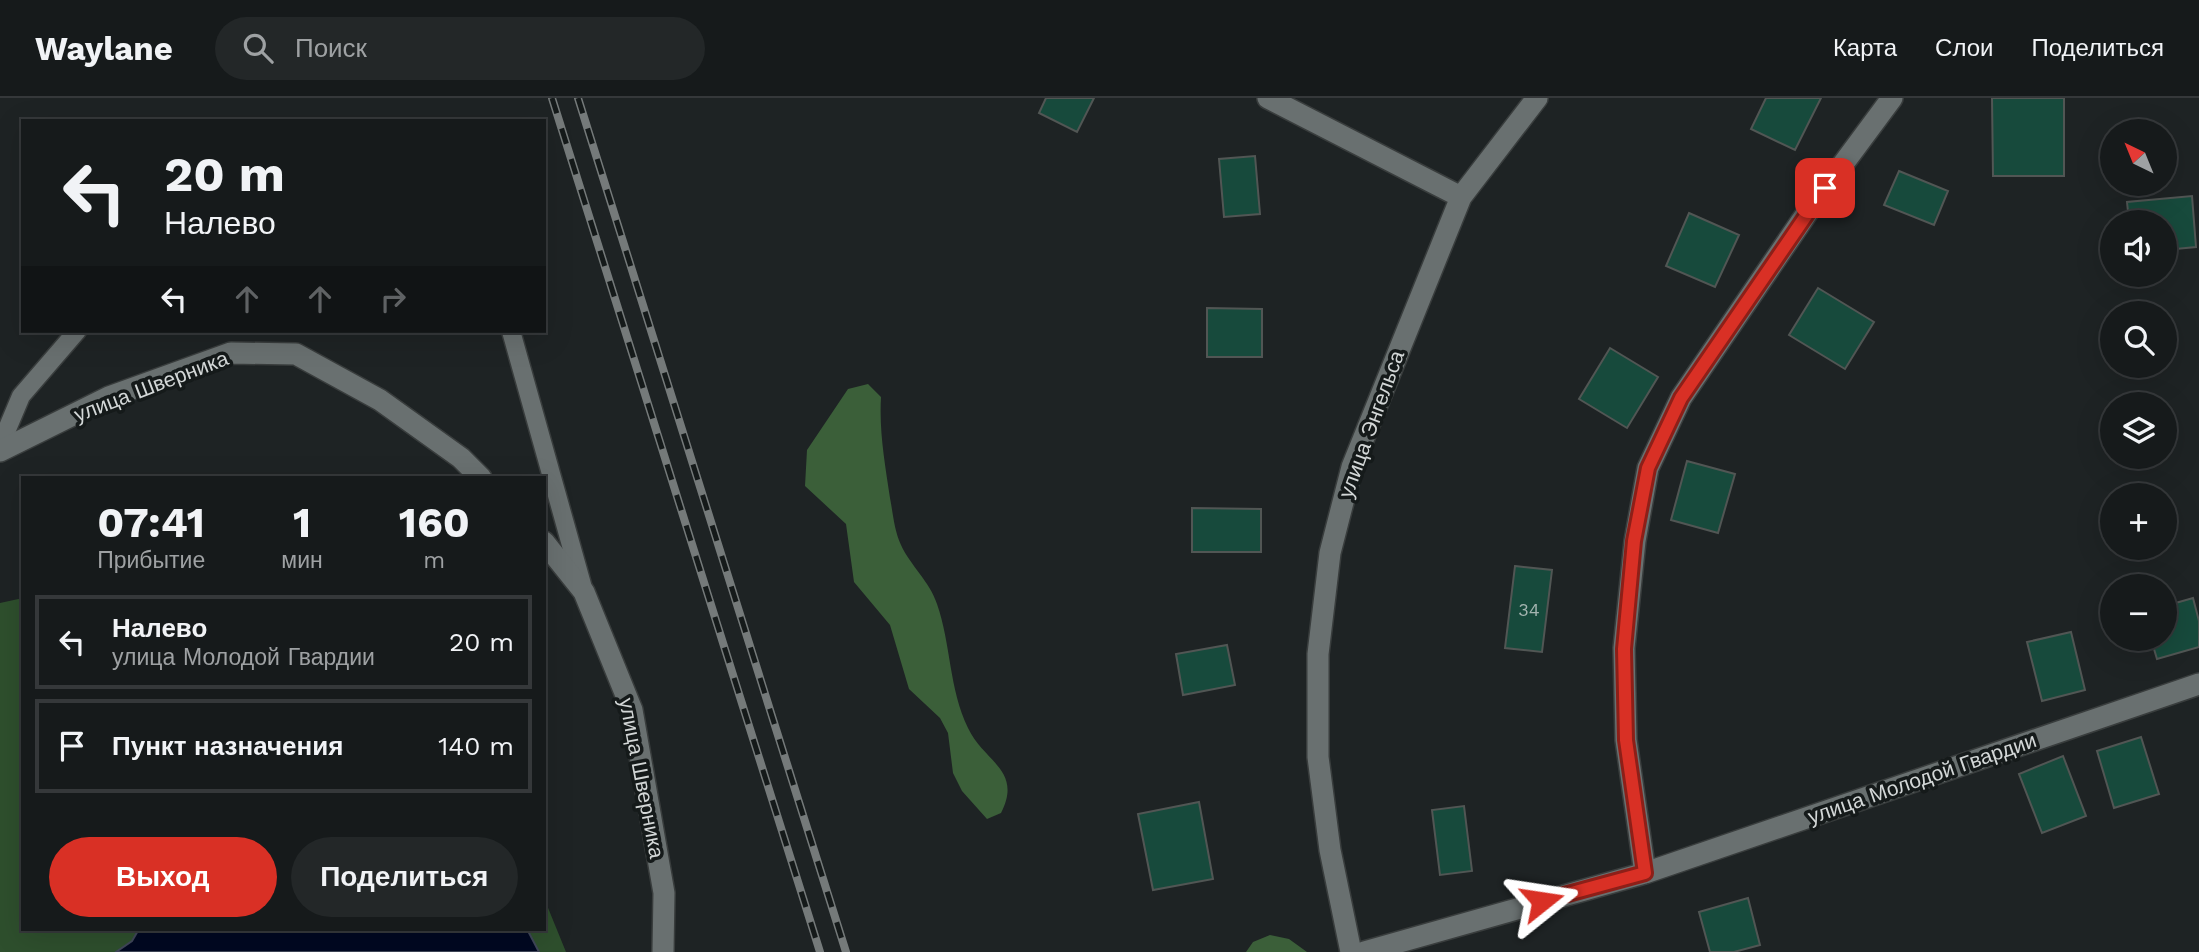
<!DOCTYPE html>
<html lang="ru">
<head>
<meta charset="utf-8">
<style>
	body { margin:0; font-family:"Work Sans",sans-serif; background:#232728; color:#f1f3f6; height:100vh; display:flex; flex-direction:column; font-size:26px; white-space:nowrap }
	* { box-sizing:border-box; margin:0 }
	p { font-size:23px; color:#9ea1a3 }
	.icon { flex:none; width:38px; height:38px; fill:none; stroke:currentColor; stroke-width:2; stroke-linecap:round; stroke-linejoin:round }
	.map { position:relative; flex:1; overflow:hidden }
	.details { position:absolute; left:21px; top:378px; width:525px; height:455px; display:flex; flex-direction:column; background:#161a1b; border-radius:0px; box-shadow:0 7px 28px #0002,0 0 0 2px #35383a }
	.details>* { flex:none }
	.guide { position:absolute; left:21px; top:21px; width:525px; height:214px; border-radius:0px; box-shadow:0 7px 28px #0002,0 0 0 2px #35383a; background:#161a1b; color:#f1f3f6; overflow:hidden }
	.needle { width:46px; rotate:317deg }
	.buttons { position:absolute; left:2100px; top:21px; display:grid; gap:14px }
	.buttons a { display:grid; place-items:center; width:77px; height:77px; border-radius:50%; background:#161a1b; box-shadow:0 7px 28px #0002,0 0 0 2px #35383a; font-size:35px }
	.pin { position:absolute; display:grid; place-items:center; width:60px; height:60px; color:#fff; margin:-30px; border-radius:14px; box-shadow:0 4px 10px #0006 }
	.me { position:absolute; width:77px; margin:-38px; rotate:75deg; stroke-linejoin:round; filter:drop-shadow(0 0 5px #0008) }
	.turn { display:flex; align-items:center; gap:24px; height:147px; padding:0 28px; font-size:32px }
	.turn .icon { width:91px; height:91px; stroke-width:2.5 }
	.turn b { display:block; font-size:49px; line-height:60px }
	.lanes { display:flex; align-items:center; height:66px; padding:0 28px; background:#0003; justify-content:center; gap:35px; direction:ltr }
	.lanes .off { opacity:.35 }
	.eta { display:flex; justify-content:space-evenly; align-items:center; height:119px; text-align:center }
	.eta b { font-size:42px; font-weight:700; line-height:49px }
	.button { display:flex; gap:14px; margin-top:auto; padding:14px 28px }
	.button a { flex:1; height:80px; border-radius:42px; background:#d93025; color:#fff; font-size:28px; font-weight:700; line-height:80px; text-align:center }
	.button a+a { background:#232728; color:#f1f3f6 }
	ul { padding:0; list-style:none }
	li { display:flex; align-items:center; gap:21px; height:94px; margin:0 14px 10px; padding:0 14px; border:4px solid #35383a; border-radius:0px }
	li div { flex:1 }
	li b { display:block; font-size:26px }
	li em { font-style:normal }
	header { display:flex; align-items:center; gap:42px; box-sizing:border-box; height:98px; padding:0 35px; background:#161a1b; border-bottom:2px solid #35383a }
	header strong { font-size:33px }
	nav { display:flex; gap:38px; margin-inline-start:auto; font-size:24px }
	.search { width:490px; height:63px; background:#232728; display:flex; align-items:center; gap:18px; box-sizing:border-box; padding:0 24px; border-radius:38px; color:#9ea1a3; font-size:26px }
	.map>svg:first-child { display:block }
	.green { fill:#2e4f2d }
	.forest { fill:#3b5f39 }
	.water { fill:#000821; stroke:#3f4658; stroke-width:2 }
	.building { fill:#174a3c; stroke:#515654; stroke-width:2 }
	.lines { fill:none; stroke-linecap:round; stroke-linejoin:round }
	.lane-casing { stroke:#393d3d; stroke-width:21 }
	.street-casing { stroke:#393d3d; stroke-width:24 }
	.lane { stroke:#697070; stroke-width:18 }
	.street { stroke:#697070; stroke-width:21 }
	.rail-casing { stroke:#757a7a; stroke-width:8 }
	.rail { stroke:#151a1a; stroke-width:5; stroke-dasharray:16; stroke-linecap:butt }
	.route-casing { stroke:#8d1f18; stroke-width:18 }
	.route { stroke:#d93025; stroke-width:12 }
	.labels { text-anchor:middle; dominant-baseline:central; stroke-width:7; stroke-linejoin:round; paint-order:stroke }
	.number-label { font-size:18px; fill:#a4b4b0 }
	.street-label { font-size:21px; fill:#d3d7d7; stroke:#151a1a }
</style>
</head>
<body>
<header>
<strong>Waylane</strong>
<div class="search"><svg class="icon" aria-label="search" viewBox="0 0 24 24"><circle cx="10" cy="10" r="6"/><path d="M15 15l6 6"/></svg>Поиск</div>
<nav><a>Карта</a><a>Слои</a><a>Поделиться</a></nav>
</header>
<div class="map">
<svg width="2199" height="854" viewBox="0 0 2199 854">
	<rect width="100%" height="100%" fill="#1e2324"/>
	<path class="green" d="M 23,500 L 23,831 L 139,831 L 132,843 L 116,854 L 0,854 L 0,505 Z
		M 544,800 L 566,854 L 539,854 L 527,831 L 544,831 Z"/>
	<path class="forest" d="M 868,286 L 881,299 C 879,334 885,366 890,400 C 893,415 894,432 901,447 C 910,467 930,484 937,506 C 951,546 949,591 968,630 C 984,664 1023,672 1001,715 L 987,721 L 962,693 L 953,675 L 948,635 L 940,620 L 909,591 L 890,527 L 854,484 L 846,426 L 805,388 L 807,352 L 848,291 Z
		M 1270,837 L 1289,841 L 1307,854 L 1246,854 L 1253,844 Z"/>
	<path class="water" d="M 139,831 L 527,831 L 539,854 L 116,854 L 132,843 Z"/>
	<path class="building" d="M 1046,0 L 1094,0 L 1077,34 L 1039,15 Z
		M 1766,0 L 1821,0 L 1795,52 L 1751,31 Z
		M 1992,0 L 2064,0 L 2064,78 L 1993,78 Z
		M 1255,58 L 1260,116 L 1224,119 L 1219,61 Z
		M 1899,73 L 1948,93 L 1934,127 L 1884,107 Z
		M 2192,98 L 2196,149 L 2165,152 L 2165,124 L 2129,124 L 2127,104 Z
		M 1689,115 L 1739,137 L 1715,189 L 1666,168 Z
		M 1818,190 L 1874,224 L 1845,271 L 1789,237 Z
		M 1207,210 L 1262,211 L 1262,259 L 1207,259 Z
		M 1610,250 L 1658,279 L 1627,330 L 1579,301 Z
		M 1687,363 L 1735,376 L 1718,435 L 1671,422 Z
		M 1192,410 L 1261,411 L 1261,454 L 1192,454 Z
		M 1515,468 L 1552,472 L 1542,554 L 1505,550 Z
		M 2193,500 L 2199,523 L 2199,549 L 2157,561 L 2151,541 L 2165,541 L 2165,508 Z
		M 2071,534 L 2085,592 L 2042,603 L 2027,544 Z
		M 1227,547 L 1235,587 L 1183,597 L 1176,556 Z
		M 2141,639 L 2159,696 L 2114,710 L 2097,653 Z
		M 2063,658 L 2086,718 L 2042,735 L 2019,676 Z
		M 1199,704 L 1213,781 L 1153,792 L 1138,716 Z
		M 1464,708 L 1472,773 L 1440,777 L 1432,712 Z
		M 1748,800 L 1760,847 L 1734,854 L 1710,854 L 1699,814 Z"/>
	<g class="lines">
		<defs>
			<path id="lane" d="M 511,233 L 583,490
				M 0,348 L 21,298 L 77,233"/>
			<path id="street" d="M 1268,0 L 1461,99
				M 0,353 L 109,299 L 231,255 L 296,256 L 380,302 L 461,360 L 481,380
				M 544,444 L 584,494 L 632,612 L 664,795 L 663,854
				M 1645,775 L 1626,642 L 1624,550 L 1635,443 L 1648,370 L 1681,300 L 1809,112 L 1892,0
				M 1351,854 L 1330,752 L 1318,659 L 1318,556 L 1330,455 L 1352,369 L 1461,99 L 1537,0
				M 1364,854 L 1645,775 L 2199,586"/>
		</defs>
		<use href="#lane" class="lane-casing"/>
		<use href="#street" class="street-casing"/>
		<use href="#lane" class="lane"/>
		<use href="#street" class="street"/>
		<defs>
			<path id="rail" d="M 552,0 L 820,854
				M 578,0 L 846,854"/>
		</defs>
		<use href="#rail" class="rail-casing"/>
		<use href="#rail" class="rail"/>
	</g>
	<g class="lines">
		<defs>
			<path id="route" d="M 1542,803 L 1645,775 L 1626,642 L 1624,551 L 1634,443 L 1648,370 L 1681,300 L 1825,90"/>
		</defs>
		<use href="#route" class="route-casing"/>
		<use href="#route" class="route"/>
	</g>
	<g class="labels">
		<g class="number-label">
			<text x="1529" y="511">34</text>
		</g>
		<g class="street-label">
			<text transform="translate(151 288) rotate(-21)">улица Шверника</text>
			<text transform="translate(1371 326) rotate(-70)">улица Энгельса</text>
			<text transform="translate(642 680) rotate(79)">улица Шверника</text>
			<text transform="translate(1922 680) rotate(-19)">улица Молодой Гвардии</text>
		</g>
	</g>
</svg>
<div class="buttons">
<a><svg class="needle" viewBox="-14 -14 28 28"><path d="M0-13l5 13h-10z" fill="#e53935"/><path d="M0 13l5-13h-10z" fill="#9ea1a3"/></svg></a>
<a><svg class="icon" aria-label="sound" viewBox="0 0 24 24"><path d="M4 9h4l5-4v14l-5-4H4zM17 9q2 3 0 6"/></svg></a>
<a><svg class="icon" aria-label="search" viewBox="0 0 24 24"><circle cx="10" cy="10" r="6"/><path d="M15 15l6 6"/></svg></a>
<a><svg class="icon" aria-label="layers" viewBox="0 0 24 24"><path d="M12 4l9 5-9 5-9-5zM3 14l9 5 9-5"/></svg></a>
<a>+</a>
<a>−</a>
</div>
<div class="pin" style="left:1825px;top:90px;background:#d93025"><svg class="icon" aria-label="arrive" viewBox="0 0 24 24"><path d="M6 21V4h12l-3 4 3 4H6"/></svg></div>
<svg class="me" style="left:1542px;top:803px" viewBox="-20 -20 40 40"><path d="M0-17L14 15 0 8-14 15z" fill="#d93025" stroke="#fff" stroke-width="4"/></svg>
<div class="guide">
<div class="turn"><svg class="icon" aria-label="left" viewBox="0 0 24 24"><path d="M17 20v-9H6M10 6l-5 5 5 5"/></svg><div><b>20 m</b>Налево</div></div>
<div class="lanes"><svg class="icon" aria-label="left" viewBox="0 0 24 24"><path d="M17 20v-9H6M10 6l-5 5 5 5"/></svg><svg class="icon off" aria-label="ahead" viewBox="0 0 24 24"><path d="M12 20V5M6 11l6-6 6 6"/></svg><svg class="icon off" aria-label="ahead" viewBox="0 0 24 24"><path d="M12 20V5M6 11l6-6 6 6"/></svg><svg class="icon off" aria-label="right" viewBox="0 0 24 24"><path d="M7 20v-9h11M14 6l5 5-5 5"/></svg></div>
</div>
<section class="details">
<div class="eta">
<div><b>07:41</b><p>Прибытие</p></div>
<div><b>1</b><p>мин</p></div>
<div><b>160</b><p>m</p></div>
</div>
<ul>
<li><svg class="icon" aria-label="left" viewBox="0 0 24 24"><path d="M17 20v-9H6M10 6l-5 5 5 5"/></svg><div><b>Налево</b><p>улица Молодой Гвардии</p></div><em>20 m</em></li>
<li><svg class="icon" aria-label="arrive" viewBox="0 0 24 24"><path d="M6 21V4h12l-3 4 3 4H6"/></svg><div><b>Пункт назначения</b></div><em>140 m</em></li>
</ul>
<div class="button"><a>Выход</a><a>Поделиться</a></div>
</section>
</div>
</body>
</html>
